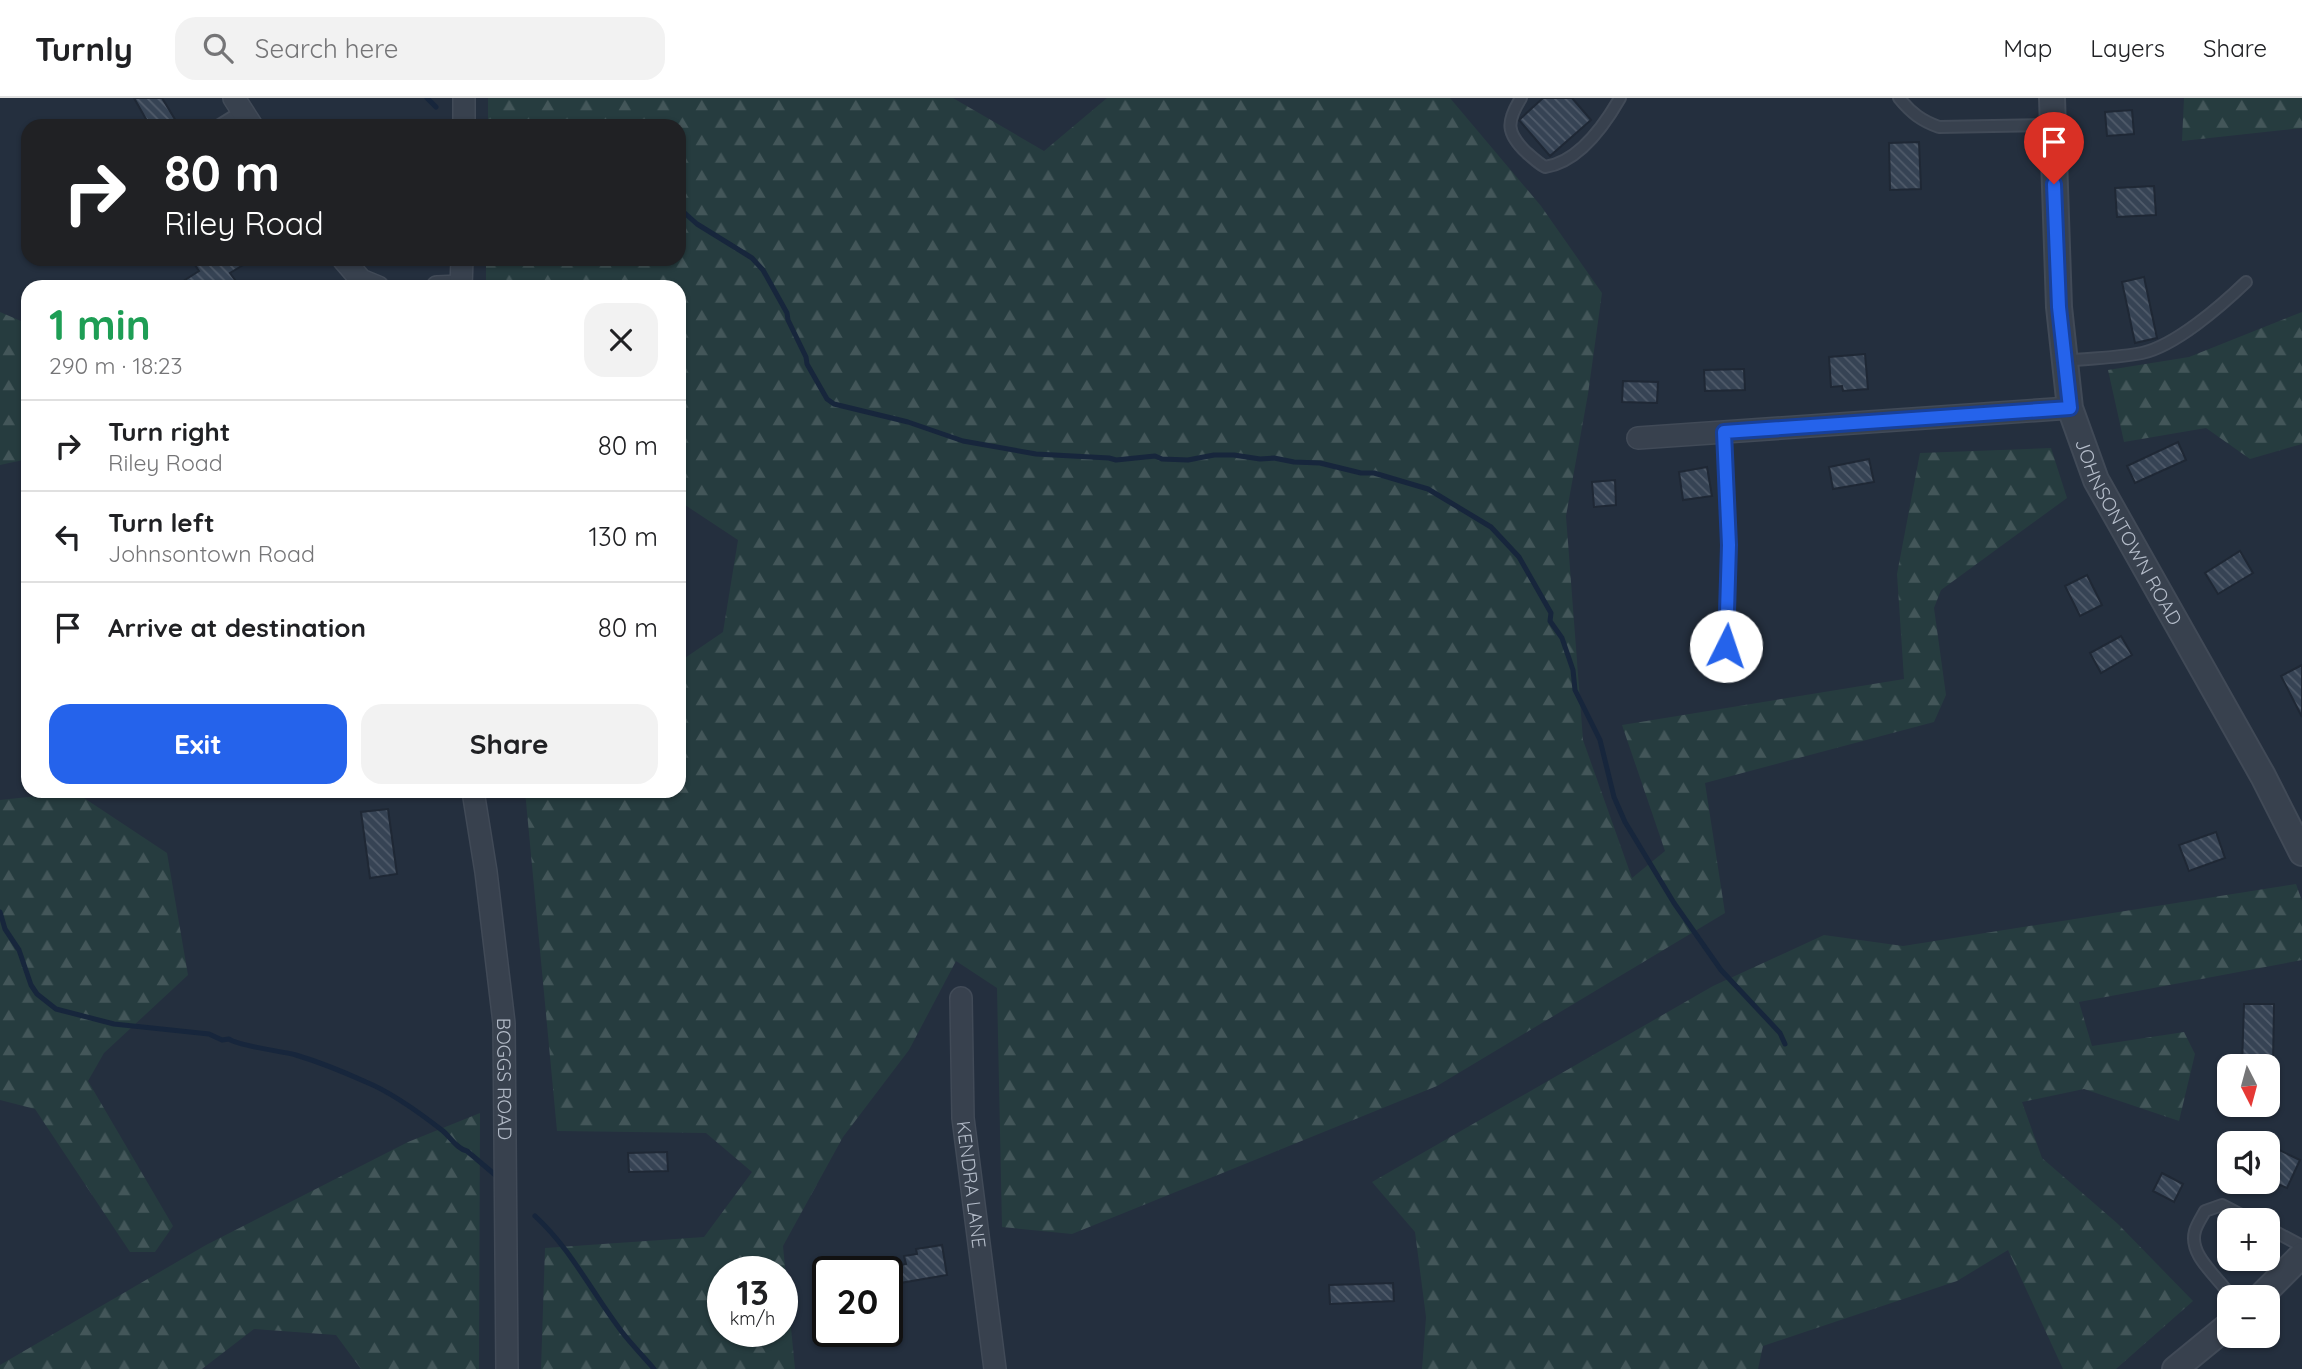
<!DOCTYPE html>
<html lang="en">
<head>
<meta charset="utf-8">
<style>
	body { margin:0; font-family:Quicksand,sans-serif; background:#f2f2f2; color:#202124; height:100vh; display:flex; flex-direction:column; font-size:26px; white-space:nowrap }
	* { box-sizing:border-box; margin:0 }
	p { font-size:23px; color:#757577 }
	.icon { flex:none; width:38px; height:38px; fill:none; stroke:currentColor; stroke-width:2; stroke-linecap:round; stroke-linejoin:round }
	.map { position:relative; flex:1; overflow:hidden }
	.sheet { position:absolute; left:21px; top:182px; width:665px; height:518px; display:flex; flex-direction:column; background:#fff; border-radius:21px; box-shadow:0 2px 5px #0004 }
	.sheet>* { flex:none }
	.top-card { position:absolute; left:21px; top:21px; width:665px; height:147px; border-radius:21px; box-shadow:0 2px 5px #0004; background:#202124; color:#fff; overflow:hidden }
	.needle { width:46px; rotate:174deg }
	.buttons { position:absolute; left:2217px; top:956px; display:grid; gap:14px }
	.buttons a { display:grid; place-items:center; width:63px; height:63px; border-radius:14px; background:#fff; box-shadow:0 2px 5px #0004; font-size:35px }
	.speed { position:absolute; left:707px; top:1158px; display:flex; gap:14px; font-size:35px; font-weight:700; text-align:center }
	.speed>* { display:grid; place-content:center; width:91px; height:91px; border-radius:50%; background:#fff; box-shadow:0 2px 5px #0004; line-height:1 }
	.speed small { font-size:18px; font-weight:400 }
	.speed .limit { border:4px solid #111; border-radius:10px; background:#fff; color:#111 }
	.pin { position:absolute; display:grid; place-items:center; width:60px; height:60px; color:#fff; margin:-72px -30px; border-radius:50% 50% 50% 0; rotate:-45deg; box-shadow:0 0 7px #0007 }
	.pin .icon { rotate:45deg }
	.me { position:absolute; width:77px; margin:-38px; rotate:4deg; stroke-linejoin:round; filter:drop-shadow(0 0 5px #0008) }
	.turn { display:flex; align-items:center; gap:24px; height:147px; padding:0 28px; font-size:32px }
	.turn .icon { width:91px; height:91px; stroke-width:2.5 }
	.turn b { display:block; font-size:49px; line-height:60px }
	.round { display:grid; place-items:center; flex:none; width:74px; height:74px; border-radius:21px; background:#f2f2f2 }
	.headline { display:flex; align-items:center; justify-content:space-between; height:119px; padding:0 28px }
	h1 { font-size:42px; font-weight:700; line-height:52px; color:#1e9e55 }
	.button { display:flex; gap:14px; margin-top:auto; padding:14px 28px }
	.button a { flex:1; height:80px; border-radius:21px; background:#2563eb; color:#fff; font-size:28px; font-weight:700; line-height:80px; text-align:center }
	.button a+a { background:#f2f2f2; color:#202124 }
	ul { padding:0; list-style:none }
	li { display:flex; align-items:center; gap:21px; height:91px; padding:0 28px; border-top:2px solid #e0e0e0 }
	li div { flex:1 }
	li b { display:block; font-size:26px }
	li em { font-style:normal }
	header { display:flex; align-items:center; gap:42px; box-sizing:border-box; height:98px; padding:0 35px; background:#fff; border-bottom:2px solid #e0e0e0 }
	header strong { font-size:33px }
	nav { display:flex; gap:38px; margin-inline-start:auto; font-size:24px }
	.search { width:490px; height:63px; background:#f2f2f2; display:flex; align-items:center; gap:18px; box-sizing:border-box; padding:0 24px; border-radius:21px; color:#757577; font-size:26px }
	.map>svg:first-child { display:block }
	.forest { fill:url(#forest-firs); fill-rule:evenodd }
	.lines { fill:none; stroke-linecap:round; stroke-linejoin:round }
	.stream { stroke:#17263c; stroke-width:5 }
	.building { fill:url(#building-back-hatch); stroke:#1f2835; stroke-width:2 }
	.service-casing { stroke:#414a57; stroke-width:14 }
	.minor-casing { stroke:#414a57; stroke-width:24 }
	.tertiary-casing { stroke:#414a57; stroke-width:28 }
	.service { stroke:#38414e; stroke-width:10 }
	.minor { stroke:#38414e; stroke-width:21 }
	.tertiary { stroke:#38414e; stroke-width:24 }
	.route-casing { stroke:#184099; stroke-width:18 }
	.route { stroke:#2563eb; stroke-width:12 }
	.labels { text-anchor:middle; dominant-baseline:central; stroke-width:7; stroke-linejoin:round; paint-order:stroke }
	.street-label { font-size:19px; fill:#b4bcc9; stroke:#1d2633 }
</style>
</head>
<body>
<header>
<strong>Turnly</strong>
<div class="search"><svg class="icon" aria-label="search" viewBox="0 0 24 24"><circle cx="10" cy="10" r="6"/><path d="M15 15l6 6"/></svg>Search here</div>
<nav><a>Map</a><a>Layers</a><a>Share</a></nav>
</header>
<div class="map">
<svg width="2302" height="1271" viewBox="0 0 2302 1271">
	<defs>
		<pattern id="forest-firs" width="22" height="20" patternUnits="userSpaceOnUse" patternTransform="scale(1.75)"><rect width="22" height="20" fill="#263c3f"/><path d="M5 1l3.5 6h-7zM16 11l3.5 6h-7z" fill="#435659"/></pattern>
		<pattern id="building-back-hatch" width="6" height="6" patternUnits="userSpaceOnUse" patternTransform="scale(1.75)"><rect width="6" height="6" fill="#364354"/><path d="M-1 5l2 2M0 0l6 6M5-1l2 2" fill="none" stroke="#515c6b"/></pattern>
	</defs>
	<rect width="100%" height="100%" fill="#242f3e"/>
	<path class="forest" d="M 488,0 L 953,0 L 1044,53 L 1107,0 L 1450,0 L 1541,108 L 1602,195 L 1588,296 L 1566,418 L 1583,642 L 1632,780 L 1665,753 L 1622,627 L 1904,581 L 1897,476 L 1920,355 L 2051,350 L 2067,400 L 1941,492 L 1934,510 L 1946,597 L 1934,624 L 1705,685 L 1725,815 L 1437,988 L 1072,1136 L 1002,1129 L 997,890 L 956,863 L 909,952 L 843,1039 L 783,1148 L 795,1271 L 541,1271 L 545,1150 L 704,1139 L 752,1074 L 706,1035 L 557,1033 L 525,693 L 679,693 L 679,564 L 723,534 L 738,442 L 679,403 L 679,189 L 486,189 L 486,161 L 679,161 L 679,28 L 488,28 ZM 782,1174 L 782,1234 L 723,1234 L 723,1174 Z
		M 2184,0 L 2302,0 L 2302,30 L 2182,43 Z
		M 0,214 L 28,226 L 28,361 L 0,367 Z
		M 2302,214 L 2302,346 L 2250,361 L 2206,330 L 2124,344 L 2108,272 L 2189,259 Z
		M 75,694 L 167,755 L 188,877 L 104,955 L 88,983 L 173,1128 L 155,1154 L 130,1154 L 35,1011 L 0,1002 L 0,702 Z
		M 2296,786 L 2302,803 L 2302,862 L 2079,904 L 2092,948 L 2184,934 L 2195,956 L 2179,1023 L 2084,991 L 2022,1004 L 2042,1060 L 2118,1126 L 2193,1203 L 2116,1271 L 2063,1271 L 2008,1152 L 1957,1183 L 1763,1248 L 1758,1271 L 1422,1271 L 1426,1219 L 1415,1134 L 1372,1084 L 1713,888 L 1824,837 L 1903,848 Z
		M 480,1015 L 479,1271 L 361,1271 L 336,1237 L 254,1231 L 202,1271 L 0,1271 L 0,1267 L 206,1147 L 408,1044 Z"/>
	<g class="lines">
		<path class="stream" d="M 427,0 L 436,9
			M 490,26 L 500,28
			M 679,110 L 697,126 L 752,160 L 763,172 L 787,215 L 788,222 L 806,259 L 807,266 L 827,301 L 834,306 L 908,324 L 963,343 L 1036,356 L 1109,360 L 1116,362 L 1155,358 L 1162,361 L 1188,362 L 1214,357 L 1234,357 L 1260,361 L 1274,360 L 1294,364 L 1320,365 L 1361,375 L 1374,375 L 1428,391 L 1491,429 L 1519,459 L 1551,515 L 1550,523 L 1562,540 L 1573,572 L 1575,592 L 1600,642 L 1614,699 L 1625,724 L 1674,805 L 1721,872 L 1780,935 L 1785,946
			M 0,814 L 5,831 L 19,852 L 31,887 L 37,896 L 56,911 L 114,926 L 209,936 L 222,942 L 229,941 C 238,948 281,953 296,957 C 319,964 344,974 366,984 C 393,995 420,1015 443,1033 C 451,1040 457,1051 467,1053 L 500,1081
			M 535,1118 C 572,1152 592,1195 622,1234 C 632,1247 644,1259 654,1271"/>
	</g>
	<path class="building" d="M 134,0 L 162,0 L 179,28 L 150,28 Z
		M 1543,0 L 1572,0 L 1591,22 L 1550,58 L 1519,22 Z
		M 2132,12 L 2134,36 L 2107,38 L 2105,14 Z
		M 1919,44 L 1921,91 L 1890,92 L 1889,45 Z
		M 2154,88 L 2156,117 L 2117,119 L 2115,90 Z
		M 191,161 L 253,161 L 230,175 L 235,182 L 224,189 L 174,189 L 199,173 Z
		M 2144,179 L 2157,240 L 2135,245 L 2122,184 Z
		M 1865,256 L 1868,291 L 1843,293 L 1842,288 L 1831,289 L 1829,259 Z
		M 1744,271 L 1745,292 L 1705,293 L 1704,272 Z
		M 1623,283 L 1658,284 L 1657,305 L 1622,304 Z
		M 2178,344 L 2186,362 L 2135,385 L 2127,368 Z
		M 1869,361 L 1874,384 L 1833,391 L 1829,369 Z
		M 1707,369 L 1712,398 L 1683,402 L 1679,374 Z
		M 1615,382 L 1616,407 L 1594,409 L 1592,384 Z
		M 2240,453 L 2253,475 L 2218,496 L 2205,475 Z
		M 2087,477 L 2102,507 L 2080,518 L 2065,488 Z
		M 2121,538 L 2132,557 L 2101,575 L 2090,555 Z
		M 2302,567 L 2302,619 L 2281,578 Z
		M 388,711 L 397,776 L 370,780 L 361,714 Z
		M 2216,734 L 2225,760 L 2189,773 L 2179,747 Z
		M 2244,906 L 2274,906 L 2273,968 L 2242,968 Z
		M 2275,1050 L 2300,1062 L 2287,1090 L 2268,1082 L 2268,1065 Z
		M 667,1054 L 668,1073 L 629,1074 L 628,1055 Z
		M 2162,1075 L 2183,1086 L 2174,1104 L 2153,1093 Z
		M 942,1147 L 947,1177 L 900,1185 L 897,1168 L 906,1166 L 904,1158 L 917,1156 L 916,1151 Z
		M 1393,1185 L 1394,1203 L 1330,1206 L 1329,1187 Z"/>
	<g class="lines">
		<defs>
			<path id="service" d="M 1521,0 C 1506,24 1506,35 1527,55 C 1533,60 1538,65 1545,69 C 1579,64 1604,28 1620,0
				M 1899,0 C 1911,15 1922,23 1939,29 L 2053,27
				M 218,28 L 242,13
				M 2065,263 C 2090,260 2117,260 2142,255 C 2175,248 2221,208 2246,184
				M 1724,334 L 1729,447 L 1726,548
				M 2268,1130 L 2302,1148
				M 2231,1199 C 2219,1179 2188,1158 2195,1133 C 2197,1126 2202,1119 2205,1113 L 2222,1107 L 2251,1122"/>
			<g id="minor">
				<path d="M 234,0 L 252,28"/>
				<path d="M 464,28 L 464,0"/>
				<path d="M 343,161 L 361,182 L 378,189"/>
				<path d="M 437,189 L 461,188"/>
				<path d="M 461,189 L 462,161"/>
				<path d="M 1638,340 L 2070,310"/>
				<path id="s1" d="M 473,693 L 486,774 L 504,925 L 507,1271"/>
				<path id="s2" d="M 961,900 L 963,1020 L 995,1271"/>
			</g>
			<g id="tertiary">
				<path id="s3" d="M 2052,0 L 2059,209 L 2070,310 L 2096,382 L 2263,678 L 2302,755"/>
				<path d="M 2260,1199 L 2302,1157"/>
				<path d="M 2175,1271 L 2230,1226"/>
			</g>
		</defs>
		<use href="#service" class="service-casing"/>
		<use href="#minor" class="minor-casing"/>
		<use href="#tertiary" class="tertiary-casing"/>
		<use href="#service" class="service"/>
		<use href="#minor" class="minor"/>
		<use href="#tertiary" class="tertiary"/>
	</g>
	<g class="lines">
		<defs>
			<path id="route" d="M 1726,548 L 1729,447 L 1724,334 L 2070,310 L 2059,209 L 2054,86"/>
		</defs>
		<use href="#route" class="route-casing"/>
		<use href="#route" class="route"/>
	</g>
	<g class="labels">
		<g class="street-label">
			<text stroke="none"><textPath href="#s3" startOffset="448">JOHNSONTOWN ROAD</textPath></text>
			<text stroke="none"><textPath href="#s1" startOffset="290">BOGGS ROAD</textPath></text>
			<text stroke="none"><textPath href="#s2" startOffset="187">KENDRA LANE</textPath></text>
		</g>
	</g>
</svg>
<div class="buttons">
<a><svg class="needle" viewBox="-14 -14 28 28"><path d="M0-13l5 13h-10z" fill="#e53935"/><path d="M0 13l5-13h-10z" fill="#757577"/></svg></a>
<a><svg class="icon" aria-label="sound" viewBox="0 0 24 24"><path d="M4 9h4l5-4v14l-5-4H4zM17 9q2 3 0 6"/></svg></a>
<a>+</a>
<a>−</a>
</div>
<div class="speed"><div>13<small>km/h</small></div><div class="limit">20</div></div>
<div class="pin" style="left:2054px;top:86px;background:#d93025"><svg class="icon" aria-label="arrive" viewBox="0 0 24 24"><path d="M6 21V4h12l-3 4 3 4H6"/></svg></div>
<svg class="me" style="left:1726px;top:548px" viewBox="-20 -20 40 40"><circle r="19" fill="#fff"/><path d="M0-13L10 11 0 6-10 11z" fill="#2563eb"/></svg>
<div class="top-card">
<div class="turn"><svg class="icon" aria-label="right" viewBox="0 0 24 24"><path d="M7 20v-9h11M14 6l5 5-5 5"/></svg><div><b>80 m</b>Riley Road</div></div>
</div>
<section class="sheet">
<div class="headline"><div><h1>1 min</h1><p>290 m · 18:23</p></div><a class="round"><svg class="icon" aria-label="close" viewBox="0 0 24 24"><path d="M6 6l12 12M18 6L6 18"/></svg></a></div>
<ul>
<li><svg class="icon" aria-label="right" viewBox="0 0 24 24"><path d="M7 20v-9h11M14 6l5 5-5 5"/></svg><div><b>Turn right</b><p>Riley Road</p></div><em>80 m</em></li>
<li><svg class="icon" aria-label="left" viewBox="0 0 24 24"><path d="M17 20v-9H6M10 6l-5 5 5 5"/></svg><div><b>Turn left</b><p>Johnsontown Road</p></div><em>130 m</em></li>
<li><svg class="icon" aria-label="arrive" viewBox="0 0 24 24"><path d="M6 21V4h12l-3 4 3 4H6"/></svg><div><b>Arrive at destination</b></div><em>80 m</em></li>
</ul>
<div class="button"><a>Exit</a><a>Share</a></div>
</section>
</div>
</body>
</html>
